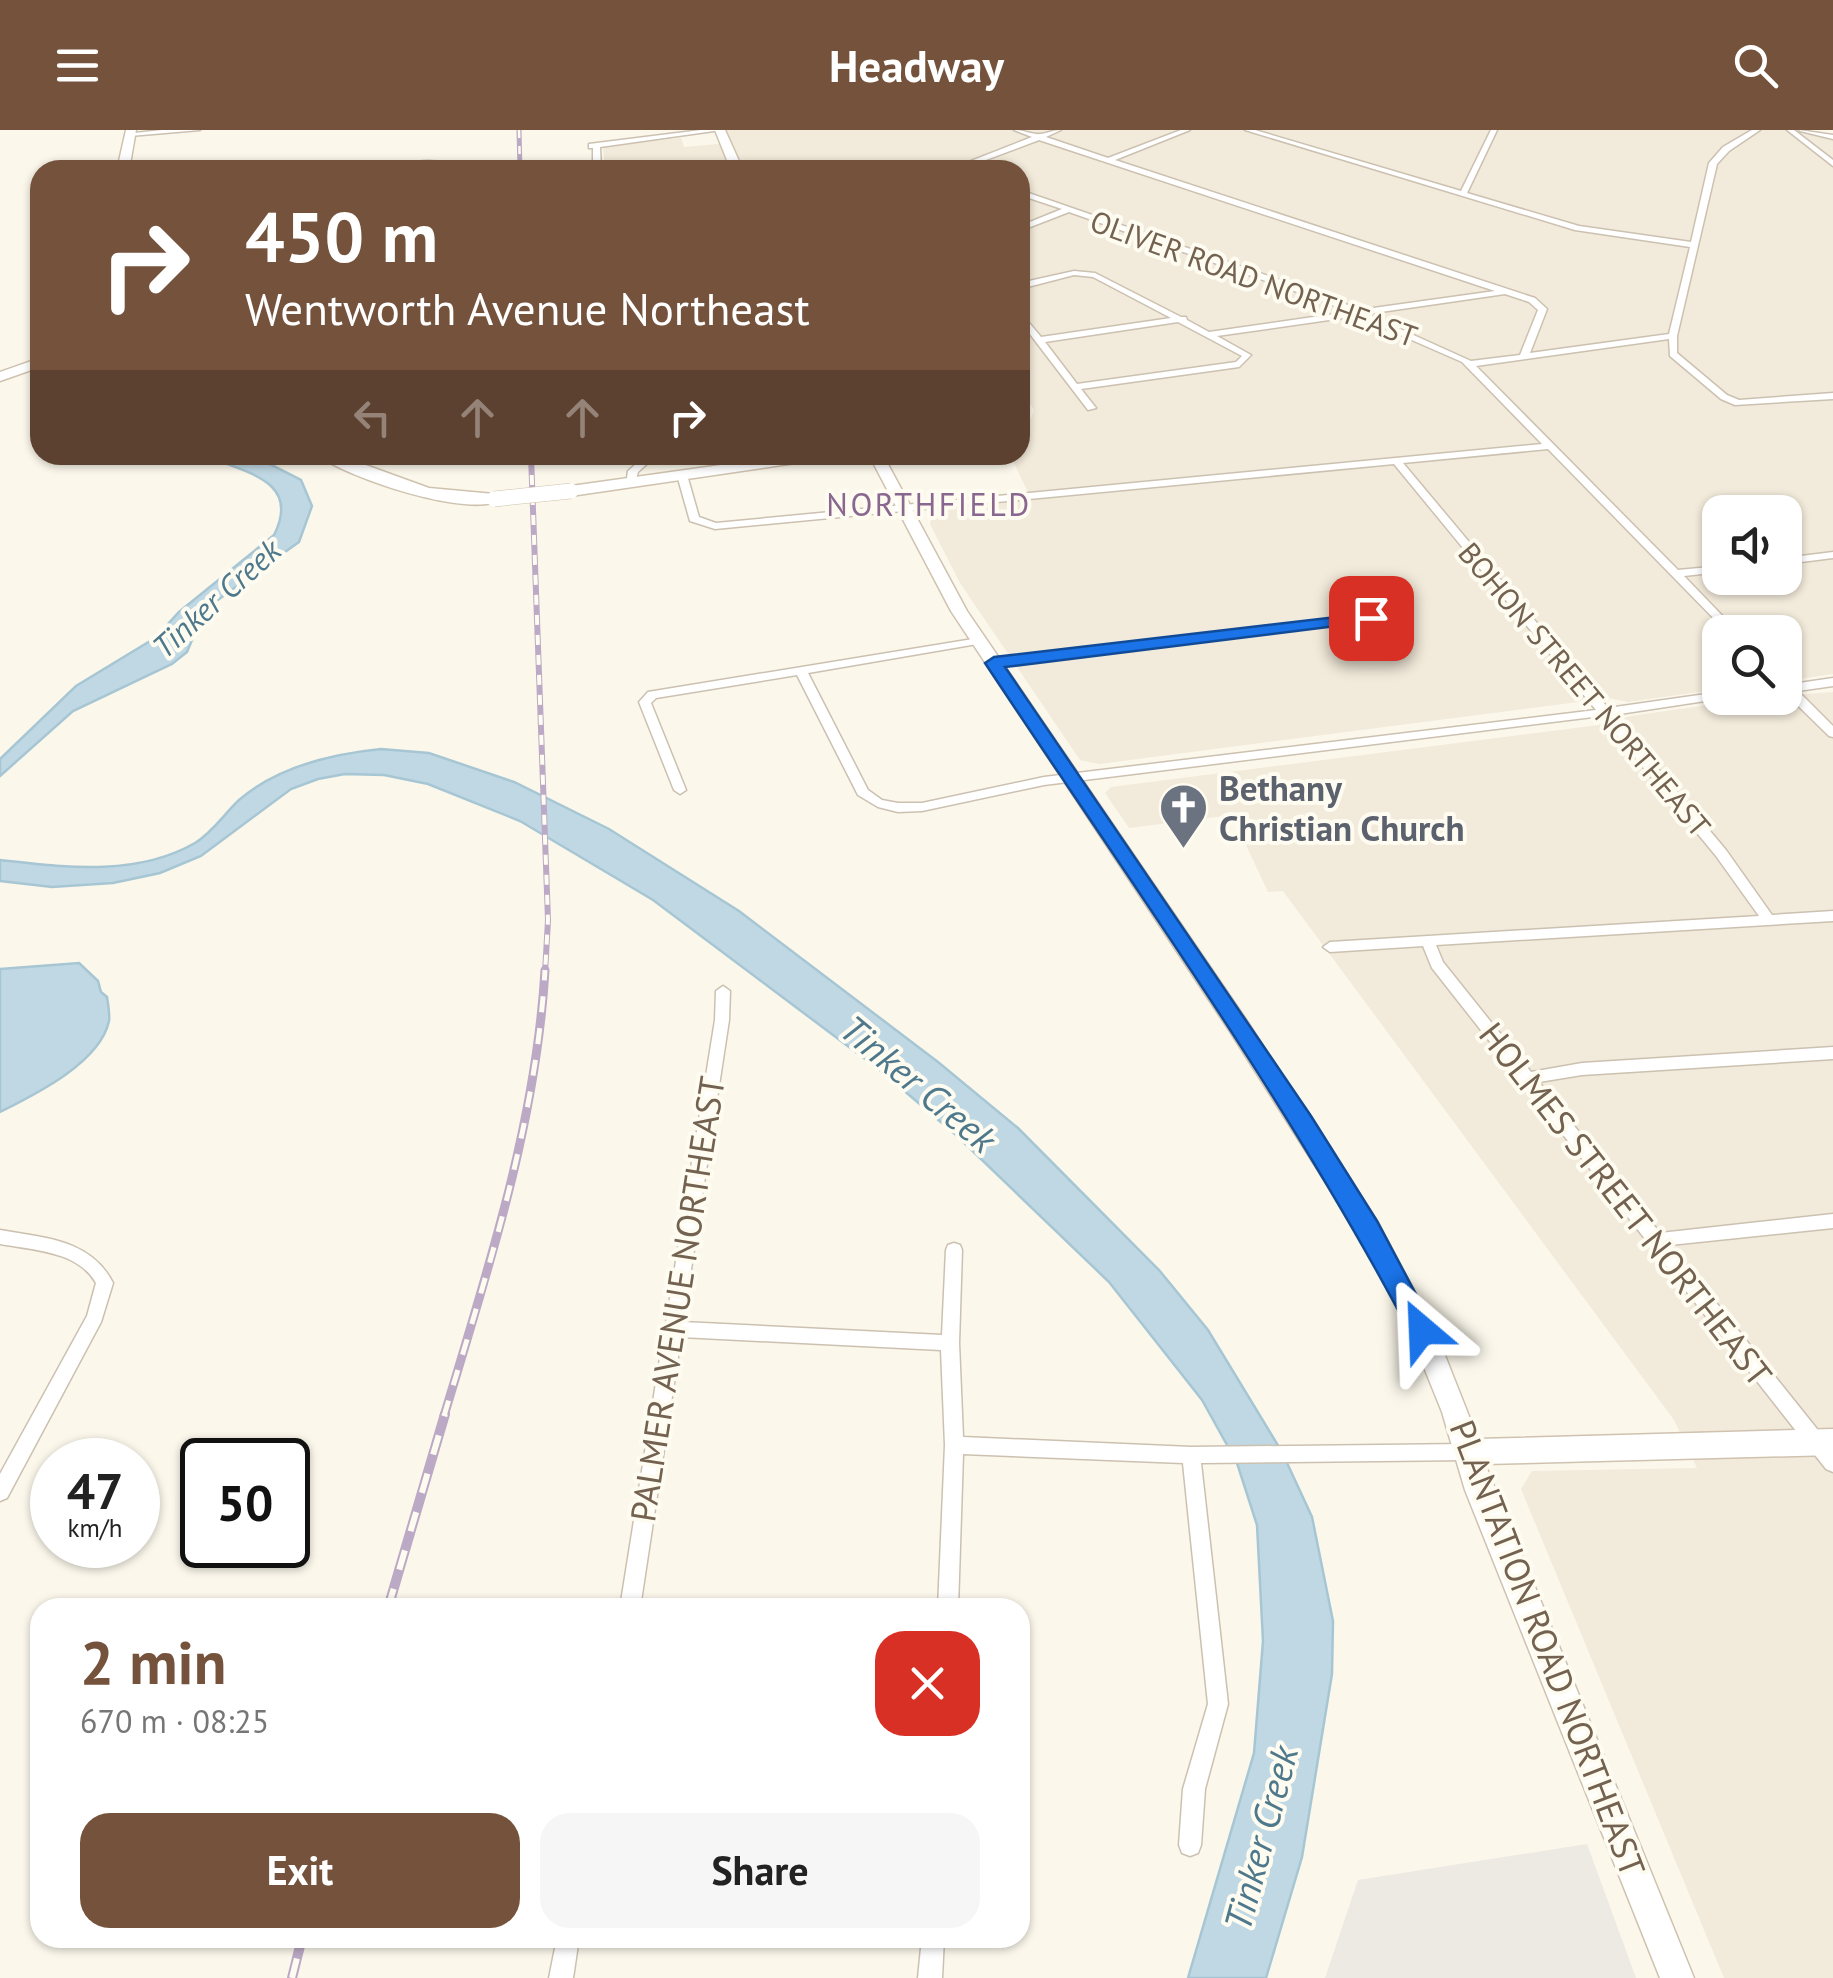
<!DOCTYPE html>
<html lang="en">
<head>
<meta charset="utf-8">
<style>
	body { margin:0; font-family:"PT Sans",sans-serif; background:#f6f6f6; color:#222; height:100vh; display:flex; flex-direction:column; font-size:38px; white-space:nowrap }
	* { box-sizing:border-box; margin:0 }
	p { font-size:32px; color:#767676 }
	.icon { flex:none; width:55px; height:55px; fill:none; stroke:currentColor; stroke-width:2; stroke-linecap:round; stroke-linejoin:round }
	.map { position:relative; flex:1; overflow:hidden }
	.sheet { position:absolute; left:30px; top:1468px; width:1000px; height:350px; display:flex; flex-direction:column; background:#fff; border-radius:30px; box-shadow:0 2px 8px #0004 }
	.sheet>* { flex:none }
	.banner { position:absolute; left:30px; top:30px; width:1000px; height:305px; border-radius:30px; box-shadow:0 2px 8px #0004; background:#74523c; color:#fff; overflow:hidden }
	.fabs { position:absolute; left:1702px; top:365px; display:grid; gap:20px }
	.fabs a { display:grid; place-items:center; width:100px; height:100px; border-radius:20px; background:#fff; box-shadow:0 2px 8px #0004; font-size:50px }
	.speed { position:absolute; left:30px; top:1308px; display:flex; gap:20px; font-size:50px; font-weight:700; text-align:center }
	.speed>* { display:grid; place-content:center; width:130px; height:130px; border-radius:50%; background:#fff; box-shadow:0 2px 8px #0004; line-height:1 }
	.speed small { font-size:25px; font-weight:400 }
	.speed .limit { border:5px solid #111; border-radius:15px; background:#fff; color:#111 }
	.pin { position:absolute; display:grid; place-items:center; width:85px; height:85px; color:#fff; margin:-42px; border-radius:20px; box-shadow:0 5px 15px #0006 }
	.me { position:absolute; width:110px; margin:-55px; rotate:334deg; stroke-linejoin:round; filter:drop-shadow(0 0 8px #0008) }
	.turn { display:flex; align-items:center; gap:35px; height:210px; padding:0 50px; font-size:45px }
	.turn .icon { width:130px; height:130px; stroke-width:2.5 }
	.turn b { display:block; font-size:70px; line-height:85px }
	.lanes { display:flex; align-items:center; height:95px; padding:0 50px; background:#0003; justify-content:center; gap:50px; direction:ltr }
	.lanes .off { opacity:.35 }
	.round { display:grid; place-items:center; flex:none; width:105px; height:105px; border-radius:30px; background:#f6f6f6 }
	.overview { display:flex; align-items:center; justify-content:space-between; height:170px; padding:0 50px }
	h1 { font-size:60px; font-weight:700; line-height:75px; color:#74523c }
	.action { display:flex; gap:20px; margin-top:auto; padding:20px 50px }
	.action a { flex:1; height:115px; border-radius:30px; background:#74523c; color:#fff; font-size:40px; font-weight:700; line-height:115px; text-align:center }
	.action a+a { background:#f6f6f6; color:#222 }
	header { display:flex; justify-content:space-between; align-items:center; height:130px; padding:0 50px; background:#74523c; color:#fff; font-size:45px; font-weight:700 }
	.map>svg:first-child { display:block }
	.residential { fill:#f2eada; fill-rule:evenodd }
	.industrial { fill:#ede9e3 }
	.water { fill:#c0d8e3; stroke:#a7c6d4; stroke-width:2.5 }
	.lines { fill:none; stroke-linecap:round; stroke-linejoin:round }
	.street-casing { stroke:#ccc1b1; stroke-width:3 }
	.secondary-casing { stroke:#cfc2af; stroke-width:3 }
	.street { fill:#fff; fill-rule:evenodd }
	.secondary { fill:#fff; fill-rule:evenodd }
	.rail-far3-casing { stroke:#bca9c5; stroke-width:5 }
	.rail-far2-casing { stroke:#bca9c5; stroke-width:6 }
	.rail-far1-casing { stroke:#bca9c5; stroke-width:9 }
	.rail-casing { stroke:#bca9c5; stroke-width:10 }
	.rail-far3 { stroke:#fefbf1; stroke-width:2.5; stroke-dasharray:8; stroke-linecap:butt }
	.rail-far2 { stroke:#fefbf1; stroke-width:4; stroke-dasharray:10; stroke-linecap:butt }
	.rail-far1 { stroke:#fefbf1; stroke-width:5; stroke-dasharray:16; stroke-linecap:butt }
	.rail { stroke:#fefbf1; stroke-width:6; stroke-dasharray:20; stroke-linecap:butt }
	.secondary-bridge-casing { stroke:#cfc2af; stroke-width:16; stroke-linecap:butt }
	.secondary-bridge { stroke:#fff; stroke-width:15 }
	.route { fill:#1a73e8; stroke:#114b97; stroke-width:2.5 }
	.labels { text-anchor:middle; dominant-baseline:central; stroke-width:8; stroke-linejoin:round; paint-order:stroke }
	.far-street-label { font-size:30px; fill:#746250; stroke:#fefbf1 }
	.far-neighbourhood-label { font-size:32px; letter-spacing:2.5px; fill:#89678f; stroke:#fefbf1 }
	.far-water-label { font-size:32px; font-style:italic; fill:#4e788b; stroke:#fefbf1 }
	.worship-label { font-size:35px; font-weight:bold; fill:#5b616d; stroke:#fefbf1; text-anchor:start }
	.street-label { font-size:35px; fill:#746250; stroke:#fefbf1 }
	.water-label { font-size:38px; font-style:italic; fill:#4e788b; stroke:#fefbf1 }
</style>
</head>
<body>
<header><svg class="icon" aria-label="menu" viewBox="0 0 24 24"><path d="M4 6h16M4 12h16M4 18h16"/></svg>Headway<svg class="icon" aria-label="search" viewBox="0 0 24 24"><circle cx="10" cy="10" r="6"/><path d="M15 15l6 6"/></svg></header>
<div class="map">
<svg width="1833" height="1848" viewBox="0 0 1833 1848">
	<rect width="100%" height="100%" fill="#fbf7eb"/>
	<path class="residential" d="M 726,0 L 1795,0 L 1833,9 L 1833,544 L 1785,551 L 1785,502 L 1720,502 L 1720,559 L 1628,572 L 1609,568 L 1099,634 L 1080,630 L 960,453 L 930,394 L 933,383 L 927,373 L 1028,362 L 1010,325 L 1020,325 L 1020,295 L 1031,288 L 1034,280 L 1020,259 L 1020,40 L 605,40 L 603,16 L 681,8 L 684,17 L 730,13 ZM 1720,382 L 1785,382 L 1785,448 L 1720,448 Z
		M 1833,562 L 1833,1848 L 1724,1848 L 1521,1359 L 1532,1341 L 1697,1338 L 1674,1290 L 1283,761 L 1268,762 L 1232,685 L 1129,698 L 1105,663 L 1111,657 L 1599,595 L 1631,586 L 1757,568 Z"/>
	<path class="industrial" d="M 1587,1714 L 1636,1848 L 1325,1848 L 1358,1750 Z"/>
	<path class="water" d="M 203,325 L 252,325 L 301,350 L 312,376 L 299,412 L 215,472 L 201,489 L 187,522 L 172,534 L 73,581 L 0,646 L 0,629 L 76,556 L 155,508 L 179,482 L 274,405 C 302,350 244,342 203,325 Z
		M 381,619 L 429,623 L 514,652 L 609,699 L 739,781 L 938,932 L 1018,998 L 1159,1140 L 1208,1200 L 1282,1322 L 1312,1387 L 1333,1491 L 1332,1544 L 1302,1727 L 1266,1848 L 1188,1848 L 1254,1623 L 1263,1511 L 1257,1395 L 1237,1333 L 1202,1270 L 1109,1152 L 956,1005 L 881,941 L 653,770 L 520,691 L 428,654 L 384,645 L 345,644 L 318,649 L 291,659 L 201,726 L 160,743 L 113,753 L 52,757 L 0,751 L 0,730 C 64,737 136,747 195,713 C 213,702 224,684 239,670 C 277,637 331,624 381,619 Z
		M 79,833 L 98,851 L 101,862 L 107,867 C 108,874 110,884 109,891 C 100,933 34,965 0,982 L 0,839 Z"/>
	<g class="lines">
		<defs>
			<path id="street" d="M 162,0 L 200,0 L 130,6 L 126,4 Z
				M 701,0 L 721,0 L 600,17 L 601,40 L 593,40 L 593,18 L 589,18 L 589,14 Z
				M 1014,0 C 1023,0 1033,5 1041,4 C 1048,3 1053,0 1061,0 L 1046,7 L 1108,28 L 1181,0 L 1190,0 L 1115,30 L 1535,168 L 1547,179 L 1530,223 L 1669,204 L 1690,117 L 1575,100 L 1245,0 L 1255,0 L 1461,61 L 1491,0 L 1497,0 L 1467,63 L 1579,96 L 1691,112 L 1709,33 L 1723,17 L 1752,0 L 1760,0 L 1729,21 L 1717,34 L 1677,206 L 1677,223 L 1727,265 L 1739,270 L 1833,263 L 1833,269 L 1735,275 L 1721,269 L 1670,226 L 1669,209 L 1476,236 L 1678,440 L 1720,436 L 1720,442 L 1684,446 L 1738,502 L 1727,502 L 1548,319 L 1403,333 L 1608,578 L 1720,562 L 1720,568 L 1725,568 L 1613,585 L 1726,720 L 1772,785 L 1833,781 L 1833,791 L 1436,815 L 1443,832 L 1531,942 L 1582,933 L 1833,917 L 1833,929 L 1582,945 L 1539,952 L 1660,1103 L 1833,1084 L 1833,1098 L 1670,1115 L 1833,1319 L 1833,1342 L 1826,1339 L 1432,838 L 1423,816 L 1330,822 L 1323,817 L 1330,812 L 1759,786 L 1716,726 L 1601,586 L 1044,655 L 922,681 L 898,682 L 878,677 L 858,665 L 797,545 L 656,568 L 651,573 L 686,660 L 680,664 L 674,660 L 639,572 L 648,562 L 979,508 L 985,511 L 983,513 L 808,543 L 868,660 L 882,670 L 898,673 L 922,673 L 1044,647 L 1596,580 L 1394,334 L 715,399 L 690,391 L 677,345 L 682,342 L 687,345 L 699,387 L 716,393 L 1542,314 L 1462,232 L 1357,186 L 1217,206 L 1251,225 L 1239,237 L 1081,259 L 1096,278 L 1088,280 L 1020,191 L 1020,182 L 1041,207 L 1171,188 L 1093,147 L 1074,145 L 1020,159 L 1020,153 L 1074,141 L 1095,143 L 1181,187 L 1186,187 L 1187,190 L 1209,202 L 1348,182 L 1323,171 L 1069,82 L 1020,101 L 1020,96 L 1062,79 L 1020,65 L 1020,60 L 1329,167 L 1359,180 L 1495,161 L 1039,10 L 959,40 L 948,40 L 1032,7 ZM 1505,164 L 1529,172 L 1538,180 L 1520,225 L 1471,231 L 1367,184 ZM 1178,192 L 1242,226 L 1236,232 L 1077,254 L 1045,212 Z
				M 1787,0 L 1794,0 L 1833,30 L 1833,36 Z
				M 1799,0 L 1833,5 L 1833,9 L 1800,1 Z
				M 427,31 L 447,32 L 449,40 L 441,40 L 441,36 L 427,35 L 316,40 L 320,38 Z
				M 646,325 L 657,325 L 638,342 L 634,355 L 626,355 L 628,341 Z
				M 1833,422 L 1833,428 L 1785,434 L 1785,428 Z
				M 1371,485 L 1375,486 L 1375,490 L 994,536 L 988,533 L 994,530 Z
				M 1833,548 L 1833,556 L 1798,561 L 1833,596 L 1833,607 L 1829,606 L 1785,563 L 1785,550 L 1792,554 Z
				M 723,856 L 730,861 L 729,890 L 683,1192 L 942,1205 L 946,1120 L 948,1115 L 954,1113 L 960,1115 L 962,1120 L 959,1213 L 963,1307 L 1191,1317 L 1467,1314 L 1474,1316 L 1476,1322 L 1474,1328 L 1467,1330 L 1201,1333 L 1228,1574 L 1205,1659 L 1201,1715 L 1198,1723 L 1190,1726 L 1182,1723 L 1179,1715 L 1183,1659 L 1208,1574 L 1183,1333 L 963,1324 L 958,1478 L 938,1478 L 945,1315 L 941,1220 L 681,1207 L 640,1478 L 620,1478 L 664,1203 L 662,1199 L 666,1193 L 715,890 L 716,861 Z
				M 0,1100 C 44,1108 91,1109 113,1153 L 101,1192 L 7,1368 L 0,1371 L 0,1344 L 87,1186 L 96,1153 C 78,1121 33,1120 0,1114 Z
				M 557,1808 L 579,1808 L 573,1848 L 549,1848 Z
				M 922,1808 L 944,1808 L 942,1848 L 918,1848 Z"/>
			<path id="secondary" d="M 126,0 L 136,0 L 129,40 L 117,40 Z
				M 715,0 L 725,0 L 743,40 L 731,40 Z
				M 40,228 L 40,237 L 0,251 L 0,242 Z
				M 318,325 L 338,325 L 429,358 L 494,364 L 502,369 C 472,390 345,347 318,325 Z
				M 792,325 L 830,325 L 823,329 L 571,366 L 563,361 L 571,356 Z
				M 869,325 L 883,325 L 967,481 L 1245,888 L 1377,1091 L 1435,1200 L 1478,1309 L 1833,1299 L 1833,1325 L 1485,1334 L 1694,1848 L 1660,1848 L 1465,1360 L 1442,1282 L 1410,1203 L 1359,1105 L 1229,900 L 951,481 Z"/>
		</defs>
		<use href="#street" class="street-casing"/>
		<use href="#secondary" class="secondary-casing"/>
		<use href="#street" class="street"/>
		<use href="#secondary" class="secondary"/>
		<defs>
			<path id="rail-far3" d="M 519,0 L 520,40"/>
			<path id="rail-far2" d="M 531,325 L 548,790 L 545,843"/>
			<path id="rail-far1" d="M 444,1286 C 488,1139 536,994 545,840"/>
			<path id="rail" d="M 388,1478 L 445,1284
				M 292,1848 L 302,1808"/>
		</defs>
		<use href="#rail-far3" class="rail-far3-casing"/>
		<use href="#rail-far2" class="rail-far2-casing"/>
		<use href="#rail-far1" class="rail-far1-casing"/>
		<use href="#rail" class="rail-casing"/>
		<use href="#rail-far3" class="rail-far3"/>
		<use href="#rail-far2" class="rail-far2"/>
		<use href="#rail-far1" class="rail-far1"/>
		<use href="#rail" class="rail"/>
		<defs>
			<path id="secondary-bridge" d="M 494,369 L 571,361"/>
		</defs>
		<use href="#secondary-bridge" class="secondary-bridge-casing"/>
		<use href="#secondary-bridge" class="secondary-bridge"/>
	</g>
	<path class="route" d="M 1371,483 L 1377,484 L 1377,491 L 1005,537 L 1311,986 L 1377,1091 L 1435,1200 L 1432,1208 L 1422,1211 L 1413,1208 C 1289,972 1132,755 985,533 L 994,527 Z"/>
	<defs>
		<symbol id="church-pin" viewBox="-11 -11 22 30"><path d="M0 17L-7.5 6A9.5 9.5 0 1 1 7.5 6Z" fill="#6b7280" stroke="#fefbf1"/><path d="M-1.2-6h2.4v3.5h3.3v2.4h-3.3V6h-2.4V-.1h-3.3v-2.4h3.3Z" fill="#fff"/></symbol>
	</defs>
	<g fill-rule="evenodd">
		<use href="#church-pin" x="1156" y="650" width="55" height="75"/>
	</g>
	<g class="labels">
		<g class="far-street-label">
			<text transform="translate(1254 148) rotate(20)">OLIVER ROAD NORTHEAST</text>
			<text transform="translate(1585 559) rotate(50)">BOHON STREET NORTHEAST</text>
		</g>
		<g class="far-neighbourhood-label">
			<text x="929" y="374">NORTHFIELD</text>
		</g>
		<g class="far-water-label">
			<text transform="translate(216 468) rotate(-42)">Tinker Creek</text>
		</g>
		<g class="worship-label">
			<text x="1219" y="658">Bethany<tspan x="1219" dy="40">Christian Church</tspan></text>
		</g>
		<g class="street-label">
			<text transform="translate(1626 1074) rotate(52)">HOLMES STREET NORTHEAST</text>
			<text transform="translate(677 1169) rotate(-81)">PALMER AVENUE NORTHEAST</text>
			<text transform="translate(1548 1518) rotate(69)">PLANTATION ROAD NORTHEAST</text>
		</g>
		<g class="water-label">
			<text transform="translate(919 953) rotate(40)">Tinker Creek</text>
			<text transform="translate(1260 1708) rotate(-75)">Tinker Creek</text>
		</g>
	</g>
</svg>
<div class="fabs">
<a><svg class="icon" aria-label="sound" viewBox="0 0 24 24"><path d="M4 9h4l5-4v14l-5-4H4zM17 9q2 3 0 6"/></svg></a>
<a><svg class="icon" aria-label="search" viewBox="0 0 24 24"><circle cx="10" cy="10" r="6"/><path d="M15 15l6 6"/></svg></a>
</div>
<div class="speed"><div>47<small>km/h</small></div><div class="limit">50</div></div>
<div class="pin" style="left:1371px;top:488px;background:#d93025"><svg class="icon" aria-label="arrive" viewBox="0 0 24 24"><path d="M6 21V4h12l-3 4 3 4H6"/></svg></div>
<svg class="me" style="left:1422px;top:1200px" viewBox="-20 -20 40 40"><path d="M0-17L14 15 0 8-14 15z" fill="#1a73e8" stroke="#fff" stroke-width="4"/></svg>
<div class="banner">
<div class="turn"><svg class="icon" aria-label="right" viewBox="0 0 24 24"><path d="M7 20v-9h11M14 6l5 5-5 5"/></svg><div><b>450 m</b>Wentworth Avenue Northeast</div></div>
<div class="lanes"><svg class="icon off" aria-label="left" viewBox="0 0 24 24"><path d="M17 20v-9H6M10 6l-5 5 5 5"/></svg><svg class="icon off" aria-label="ahead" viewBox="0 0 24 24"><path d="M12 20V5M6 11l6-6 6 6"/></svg><svg class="icon off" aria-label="ahead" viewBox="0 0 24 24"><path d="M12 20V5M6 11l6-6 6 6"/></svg><svg class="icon" aria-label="right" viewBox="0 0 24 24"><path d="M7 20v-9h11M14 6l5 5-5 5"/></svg></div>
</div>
<section class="sheet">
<div class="overview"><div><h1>2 min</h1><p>670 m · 08:25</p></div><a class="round" style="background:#d93025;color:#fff"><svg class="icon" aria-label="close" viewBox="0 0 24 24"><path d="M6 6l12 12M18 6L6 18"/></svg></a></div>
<div class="action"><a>Exit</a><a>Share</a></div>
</section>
</div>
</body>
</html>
